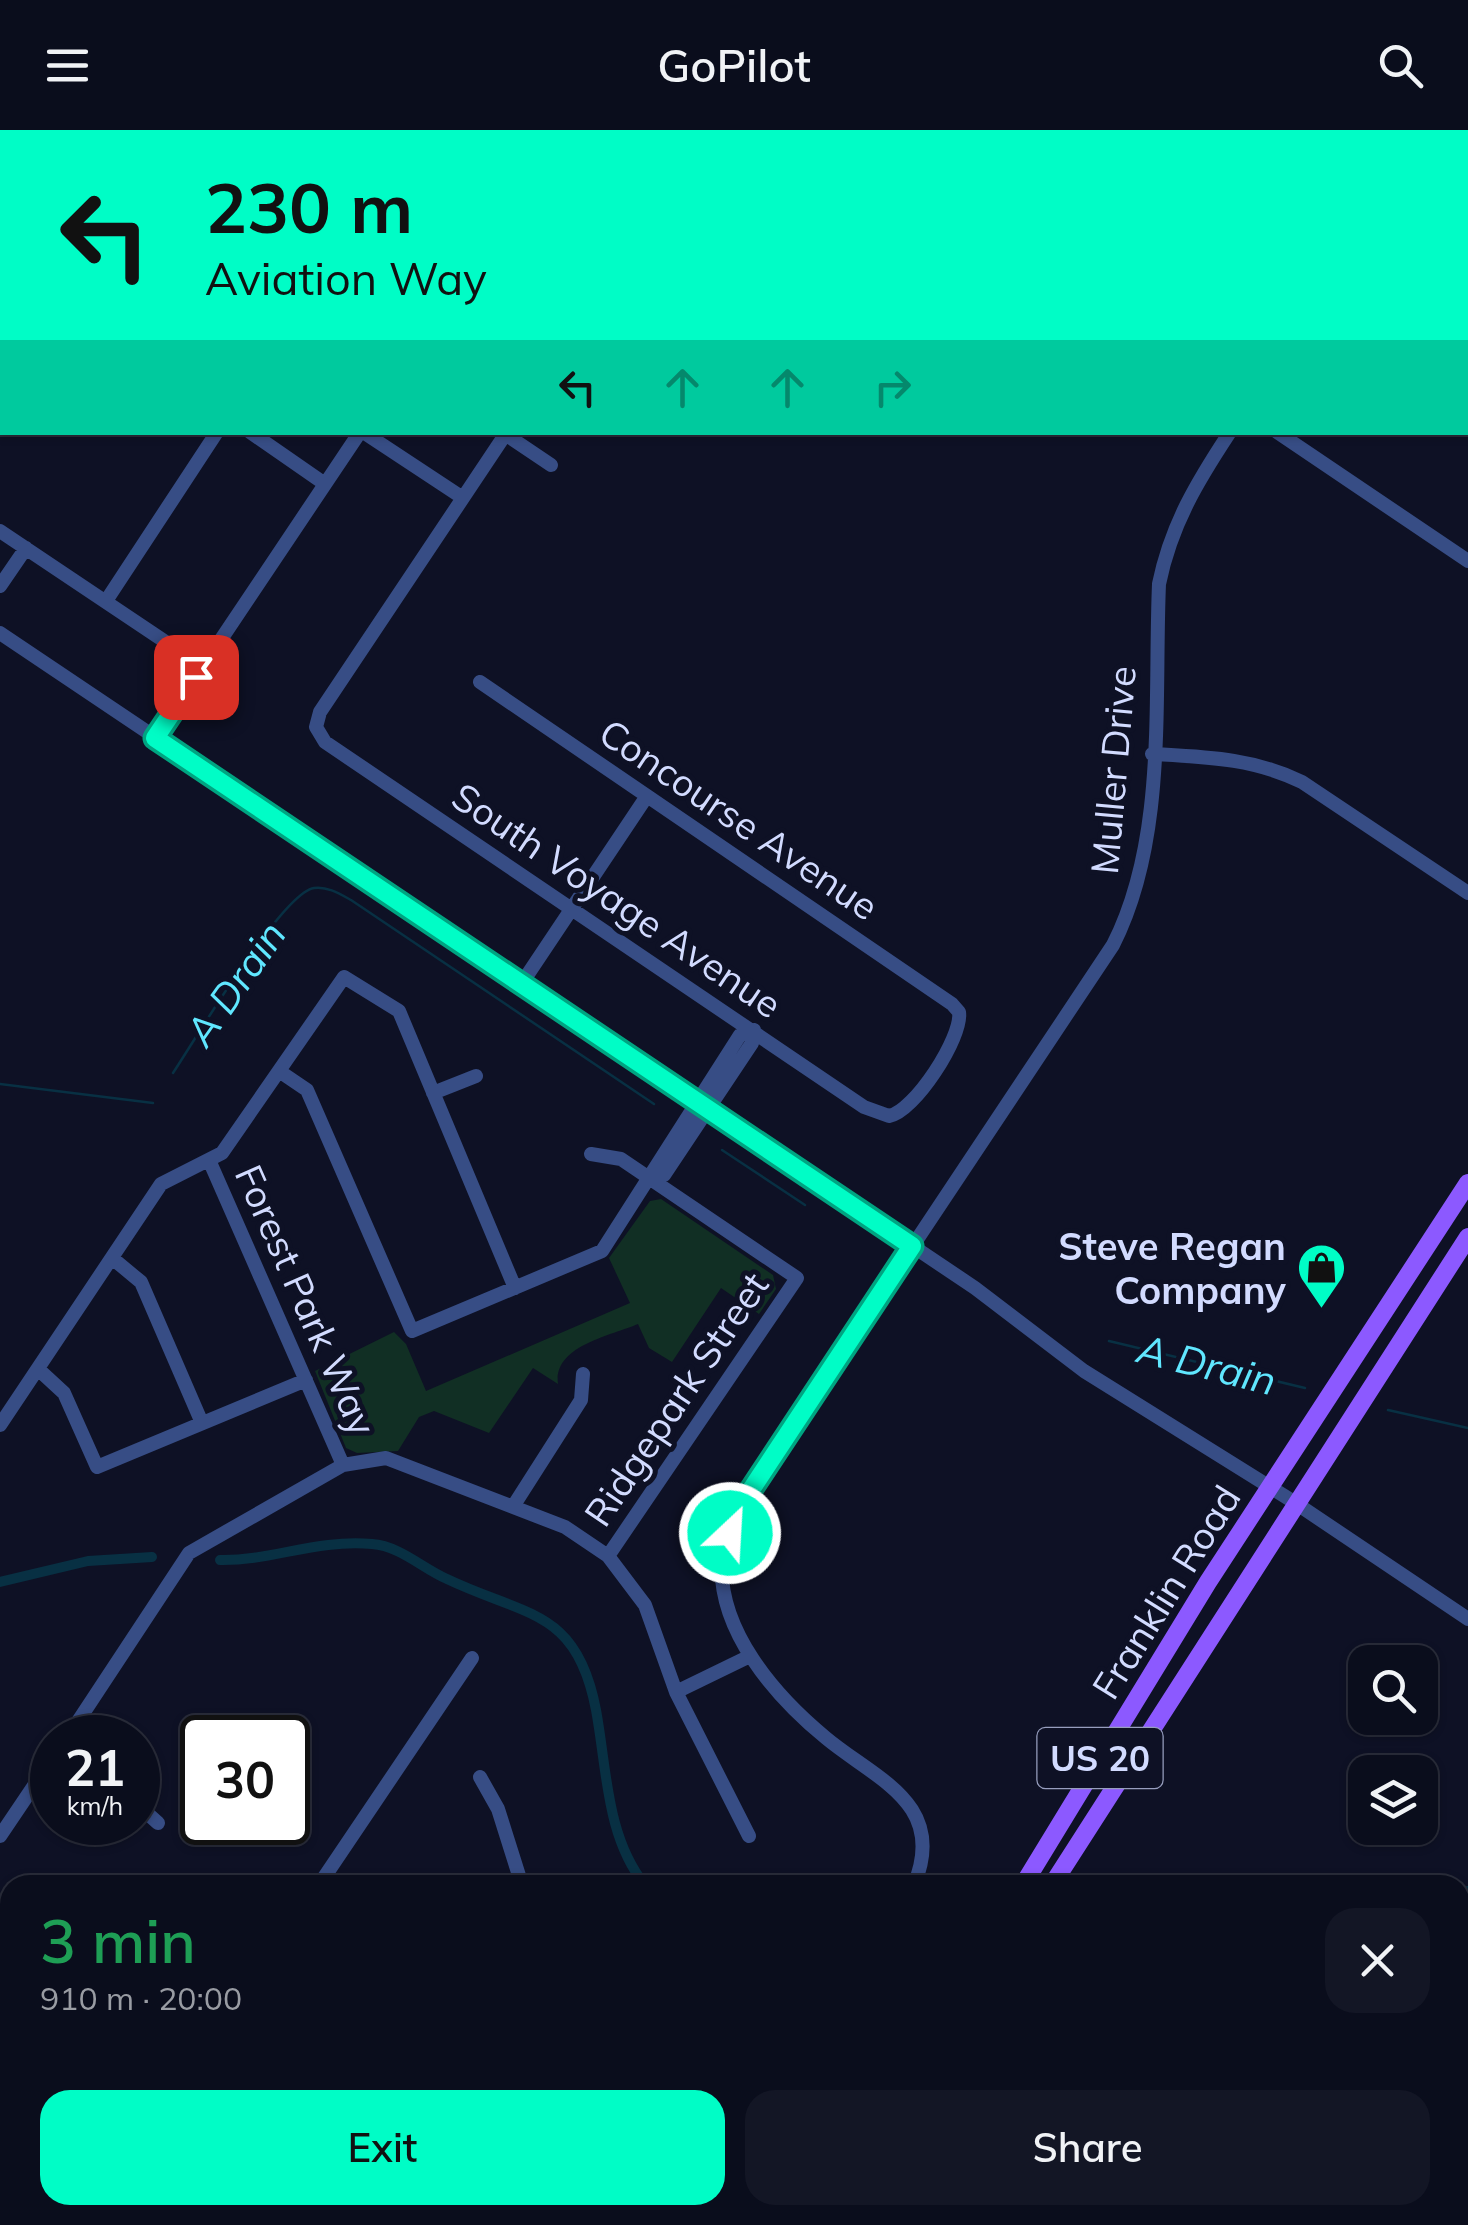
<!DOCTYPE html>
<html lang="en">
<head>
<meta charset="utf-8">
<style>
	body { margin:0; font-family:Mulish,sans-serif; background:#131625; color:#f1f3f6; height:100vh; display:flex; flex-direction:column; font-size:38px; white-space:nowrap }
	* { box-sizing:border-box; margin:0 }
	p { font-size:32px; color:#999ca3 }
	.icon { flex:none; width:55px; height:55px; fill:none; stroke:currentColor; stroke-width:2; stroke-linecap:round; stroke-linejoin:round }
	.map { position:relative; flex:1; overflow:hidden }
	.drawer { position:absolute; left:0px; top:1745px; width:1470px; height:350px; display:flex; flex-direction:column; background:#0a0d1c; border-radius:30px 30px 0 0; box-shadow:0 2px 8px #0004,0 0 0 2px #2a2d3b }
	.drawer>* { flex:none }
	.guide { position:absolute; left:0px; top:0px; width:1470px; height:305px; box-shadow:0 2px 8px #0004,0 0 0 2px #2a2d3b; background:#00fdc6; color:#111; overflow:hidden }
	.tools { position:absolute; left:1348px; top:1515px; display:grid; gap:20px }
	.tools a { display:grid; place-items:center; width:90px; height:90px; border-radius:20px; background:#0a0d1c; box-shadow:0 2px 8px #0004,0 0 0 2px #2a2d3b; font-size:50px }
	.speed { position:absolute; left:30px; top:1585px; display:flex; gap:20px; font-size:50px; font-weight:700; text-align:center }
	.speed>* { display:grid; place-content:center; width:130px; height:130px; border-radius:50%; background:#0a0d1c; box-shadow:0 2px 8px #0004,0 0 0 2px #2a2d3b; line-height:1 }
	.speed small { font-size:25px; font-weight:400 }
	.speed .limit { border:5px solid #111; border-radius:15px; background:#fff; color:#111 }
	.pin { position:absolute; display:grid; place-items:center; width:85px; height:85px; color:#fff; margin:-42px; border-radius:20px; box-shadow:0 5px 15px #0006 }
	.me { position:absolute; width:110px; margin:-55px; rotate:25deg; stroke-linejoin:round; filter:drop-shadow(0 0 8px #0008) }
	.turn { display:flex; align-items:center; gap:35px; height:210px; padding:0 40px; font-size:45px }
	.turn .icon { width:130px; height:130px; stroke-width:2.5 }
	.turn b { display:block; font-size:70px; line-height:85px }
	.lanes { display:flex; align-items:center; height:95px; padding:0 40px; background:#0003; justify-content:center; gap:50px; direction:ltr }
	.lanes .off { opacity:.35 }
	.round { display:grid; place-items:center; flex:none; width:105px; height:105px; border-radius:30px; background:#131625 }
	.overview { display:flex; align-items:center; justify-content:space-between; height:170px; padding:0 40px }
	h1 { font-size:60px; font-weight:600; line-height:75px; color:#1e9e55 }
	.primary-button { display:flex; gap:20px; margin-top:auto; padding:20px 40px }
	.primary-button a { flex:1; height:115px; border-radius:30px; background:#00fdc6; color:#111; font-size:40px; font-weight:600; line-height:115px; text-align:center }
	.primary-button a+a { background:#131625; color:#f1f3f6 }
	header { display:flex; justify-content:space-between; align-items:center; height:130px; padding:0 40px; background:#0a0d1c; font-size:45px; font-weight:600 }
	.map>svg:first-child { display:block }
	.green { fill:#112f24 }
	.lines { fill:none; stroke-linecap:round; stroke-linejoin:round }
	.stream { stroke:#083043; stroke-width:2.5 }
	.canal { stroke:#083043; stroke-width:10 }
	.minor { stroke:#374d85; stroke-width:14 }
	.major { stroke:#8c59ff; stroke-width:18 }
	.highway { stroke:#ff4dda; stroke-width:20 }
	.route-casing { stroke:#00a481; stroke-width:25 }
	.route { stroke:#00fdc6; stroke-width:18 }
	.labels { text-anchor:middle; dominant-baseline:central; stroke-width:10; stroke-linejoin:round; paint-order:stroke }
	.shield { fill:#0e1125; stroke:#979ebe; stroke-width:2.5 }
	.shield-label { font-size:35px; font-weight:bold; fill:#d2dbff }
	.street-label { font-size:38px; fill:#d2dbff; stroke:#0e1125 }
	.poi-label { font-size:38px; font-weight:bold; fill:#d2dbff; stroke:#0e1125; text-anchor:end }
	.water-label { font-size:40px; font-style:italic; fill:#60e7ff; stroke:#0e1125 }
</style>
</head>
<body>
<header><svg class="icon" aria-label="menu" viewBox="0 0 24 24"><path d="M4 6h16M4 12h16M4 18h16"/></svg>GoPilot<svg class="icon" aria-label="search" viewBox="0 0 24 24"><circle cx="10" cy="10" r="6"/><path d="M15 15l6 6"/></svg></header>
<div class="map">
<svg width="1468" height="2095" viewBox="0 0 1468 2095">
	<rect width="100%" height="100%" fill="#0e1125"/>
	<path class="green" d="M 661,1069 L 773,1145 L 776,1159 L 759,1184 L 721,1158 L 672,1232 L 649,1218 L 638,1194 C 610,1206 553,1216 558,1254 L 533,1238 L 489,1303 L 434,1281 L 419,1287 L 398,1321 L 357,1323 L 346,1318 L 315,1241 L 394,1202 L 406,1214 L 426,1261 L 630,1173 L 609,1128 L 650,1071 Z"/>
	<g class="lines">
		<path class="stream" d="M 173,943 C 195,910 282,763 314,758 C 327,756 340,764 351,770 L 654,974
			M 0,954 L 153,973
			M 722,1020 L 805,1075
			M 1109,1211 L 1305,1258
			M 1388,1280 L 1468,1298"/>
		<path class="canal" d="M 220,1430 C 271,1431 316,1409 372,1414 C 400,1416 422,1438 447,1449 C 527,1487 577,1479 596,1580 C 607,1639 606,1707 645,1755
			M 0,1452 L 88,1431 L 152,1427
			M 1460,1761 L 1468,1761"/>
		<path class="minor" d="M 194,0 L 197,2
			M 418,0 L 419,2
			M 1364,0 L 1368,2
			M 70,2 L 72,0
			M 177,2 L 180,0
			M 331,2 L 333,0
			M 605,2 L 607,0
			M 0,111 L 2,107
			M 0,264 L 2,260
			M 250,302 L 325,354
			M 363,302 L 463,368
			M 1277,302 L 1468,431
			M 505,304 L 551,335
			M 0,401 L 203,537
			M 0,456 L 26,418
			M 106,471 L 217,302
			M 0,503 L 975,1158 L 1084,1241 L 1294,1372 L 1468,1489
			M 480,552 L 952,874 L 959,882 C 963,907 914,982 889,986 L 864,977 L 325,612 L 316,597 L 320,582 L 507,302
			M 155,608 L 360,302
			M 1152,624 C 1205,627 1253,628 1302,652 L 1468,763
			M 520,856 L 647,666
			M 279,941 L 307,960 L 412,1201 L 602,1121 L 740,905 L 754,900
			M 433,963 L 476,946
			M 591,1024 L 621,1029 L 797,1148 L 608,1426
			M 209,1030 L 343,1335
			M 652,1048 L 664,1045 L 752,913 L 754,900
			M 112,1128 L 141,1152 L 202,1293
			M 38,1239 L 64,1263 L 97,1337 L 306,1250
			M 0,1295 L 161,1054 L 222,1023 L 344,847 L 399,881 L 515,1158
			M 514,1375 L 581,1270 L 583,1244
			M 676,1562 L 748,1527
			M 67,1608 L 189,1423 L 343,1335 L 386,1328 L 565,1397 L 608,1426 L 645,1475 L 676,1562 L 749,1706
			M 480,1647 L 498,1679 L 522,1755
			M 138,1675 L 158,1693
			M 0,1706 L 52,1629
			M 319,1755 L 472,1528
			M 914,1755 C 948,1673 875,1649 826,1608 C 775,1566 716,1499 722,1428 C 724,1412 734,1393 739,1377 L 1113,815 C 1167,709 1154,571 1159,454 C 1171,395 1197,352 1230,302
			M 0,1923 L 10,1930
			M 1460,1993 L 1468,1995
			M 120,2085 L 136,2095
			M 247,2085 L 262,2095
			M 12,2095 L 18,2085
			M 97,2095 L 103,2085
			M 497,2095 L 515,2085"/>
		<path class="major" d="M 1023,1755 L 1208,1452 L 1468,1053
			M 1052,1755 L 1468,1107
			M 819,2095 L 826,2085"/>
		<path class="highway" d="M 1460,2040 L 1468,2041
			M 1460,2071 L 1468,2072
			M 591,2095 L 609,2085
			M 627,2095 L 648,2085
			M 718,2095 L 750,2085
			M 1067,2095 L 1097,2085"/>
	</g>
	<g class="lines">
		<defs>
			<path id="route" d="M 196,547 L 155,608 L 912,1116 L 739,1378 L 730,1403"/>
		</defs>
		<use href="#route" class="route-casing"/>
		<use href="#route" class="route"/>
	</g>
	<defs>
		<symbol id="shop-pin" viewBox="-11 -11 22 30"><path d="M0 17L-7.5 6A9.5 9.5 0 1 1 7.5 6Z" fill="#00fdc6" stroke="#0e1125"/><path d="M-5-2.5h2.3a2.7 3.5 0 0 1 5.4 0H5L5.5 6h-11ZM-1.5-2.5h3a1.5 2.3 0 0 0-3 0Z" fill="#111"/></symbol>
	</defs>
	<g fill-rule="evenodd">
		<use href="#shop-pin" x="1294" y="1110" width="55" height="75"/>
	</g>
	<g class="labels">
		<rect class="shield" x="1037.5" y="1598" width="125" height="60" rx="8"/>
		<g class="shield-label">
			<text x="1100" y="1628">US 20</text>
		</g>
		<g class="street-label">
			<text transform="translate(1113 640) rotate(-85)">Muller Drive</text>
			<text transform="translate(739 689) rotate(34)">Concourse Avenue</text>
			<text transform="translate(617 770) rotate(34)">South Voyage Avenue</text>
			<text transform="translate(306 1170) rotate(66)">Forest Park Way</text>
			<text transform="translate(676 1269) rotate(-56)">Ridgepark Street</text>
			<text transform="translate(1166 1462) rotate(-58)">Franklin Road</text>
		</g>
		<g class="poi-label">
			<text x="1286" y="1116">Steve Regan<tspan x="1286" dy="44">Company</tspan></text>
		</g>
		<g class="water-label">
			<text transform="translate(235 853) rotate(-55)">A Drain</text>
			<text transform="translate(1207 1234) rotate(14)">A Drain</text>
		</g>
	</g>
</svg>
<div class="tools">
<a><svg class="icon" aria-label="search" viewBox="0 0 24 24"><circle cx="10" cy="10" r="6"/><path d="M15 15l6 6"/></svg></a>
<a><svg class="icon" aria-label="layers" viewBox="0 0 24 24"><path d="M12 4l9 5-9 5-9-5zM3 14l9 5 9-5"/></svg></a>
</div>
<div class="speed"><div>21<small>km/h</small></div><div class="limit">30</div></div>
<div class="pin" style="left:196px;top:547px;background:#d93025"><svg class="icon" aria-label="arrive" viewBox="0 0 24 24"><path d="M6 21V4h12l-3 4 3 4H6"/></svg></div>
<svg class="me" style="left:730px;top:1403px" viewBox="-20 -20 40 40"><circle r="17" fill="#00fdc6" stroke="#fff" stroke-width="3"/><path d="M0-11L8 9 0 5-8 9z" fill="#fff"/></svg>
<div class="guide">
<div class="turn"><svg class="icon" aria-label="left" viewBox="0 0 24 24"><path d="M17 20v-9H6M10 6l-5 5 5 5"/></svg><div><b>230 m</b>Aviation Way</div></div>
<div class="lanes"><svg class="icon" aria-label="left" viewBox="0 0 24 24"><path d="M17 20v-9H6M10 6l-5 5 5 5"/></svg><svg class="icon off" aria-label="ahead" viewBox="0 0 24 24"><path d="M12 20V5M6 11l6-6 6 6"/></svg><svg class="icon off" aria-label="ahead" viewBox="0 0 24 24"><path d="M12 20V5M6 11l6-6 6 6"/></svg><svg class="icon off" aria-label="right" viewBox="0 0 24 24"><path d="M7 20v-9h11M14 6l5 5-5 5"/></svg></div>
</div>
<section class="drawer">
<div class="overview"><div><h1>3 min</h1><p>910 m · 20:00</p></div><a class="round"><svg class="icon" aria-label="close" viewBox="0 0 24 24"><path d="M6 6l12 12M18 6L6 18"/></svg></a></div>
<div class="primary-button"><a>Exit</a><a>Share</a></div>
</section>
</div>
</body>
</html>
